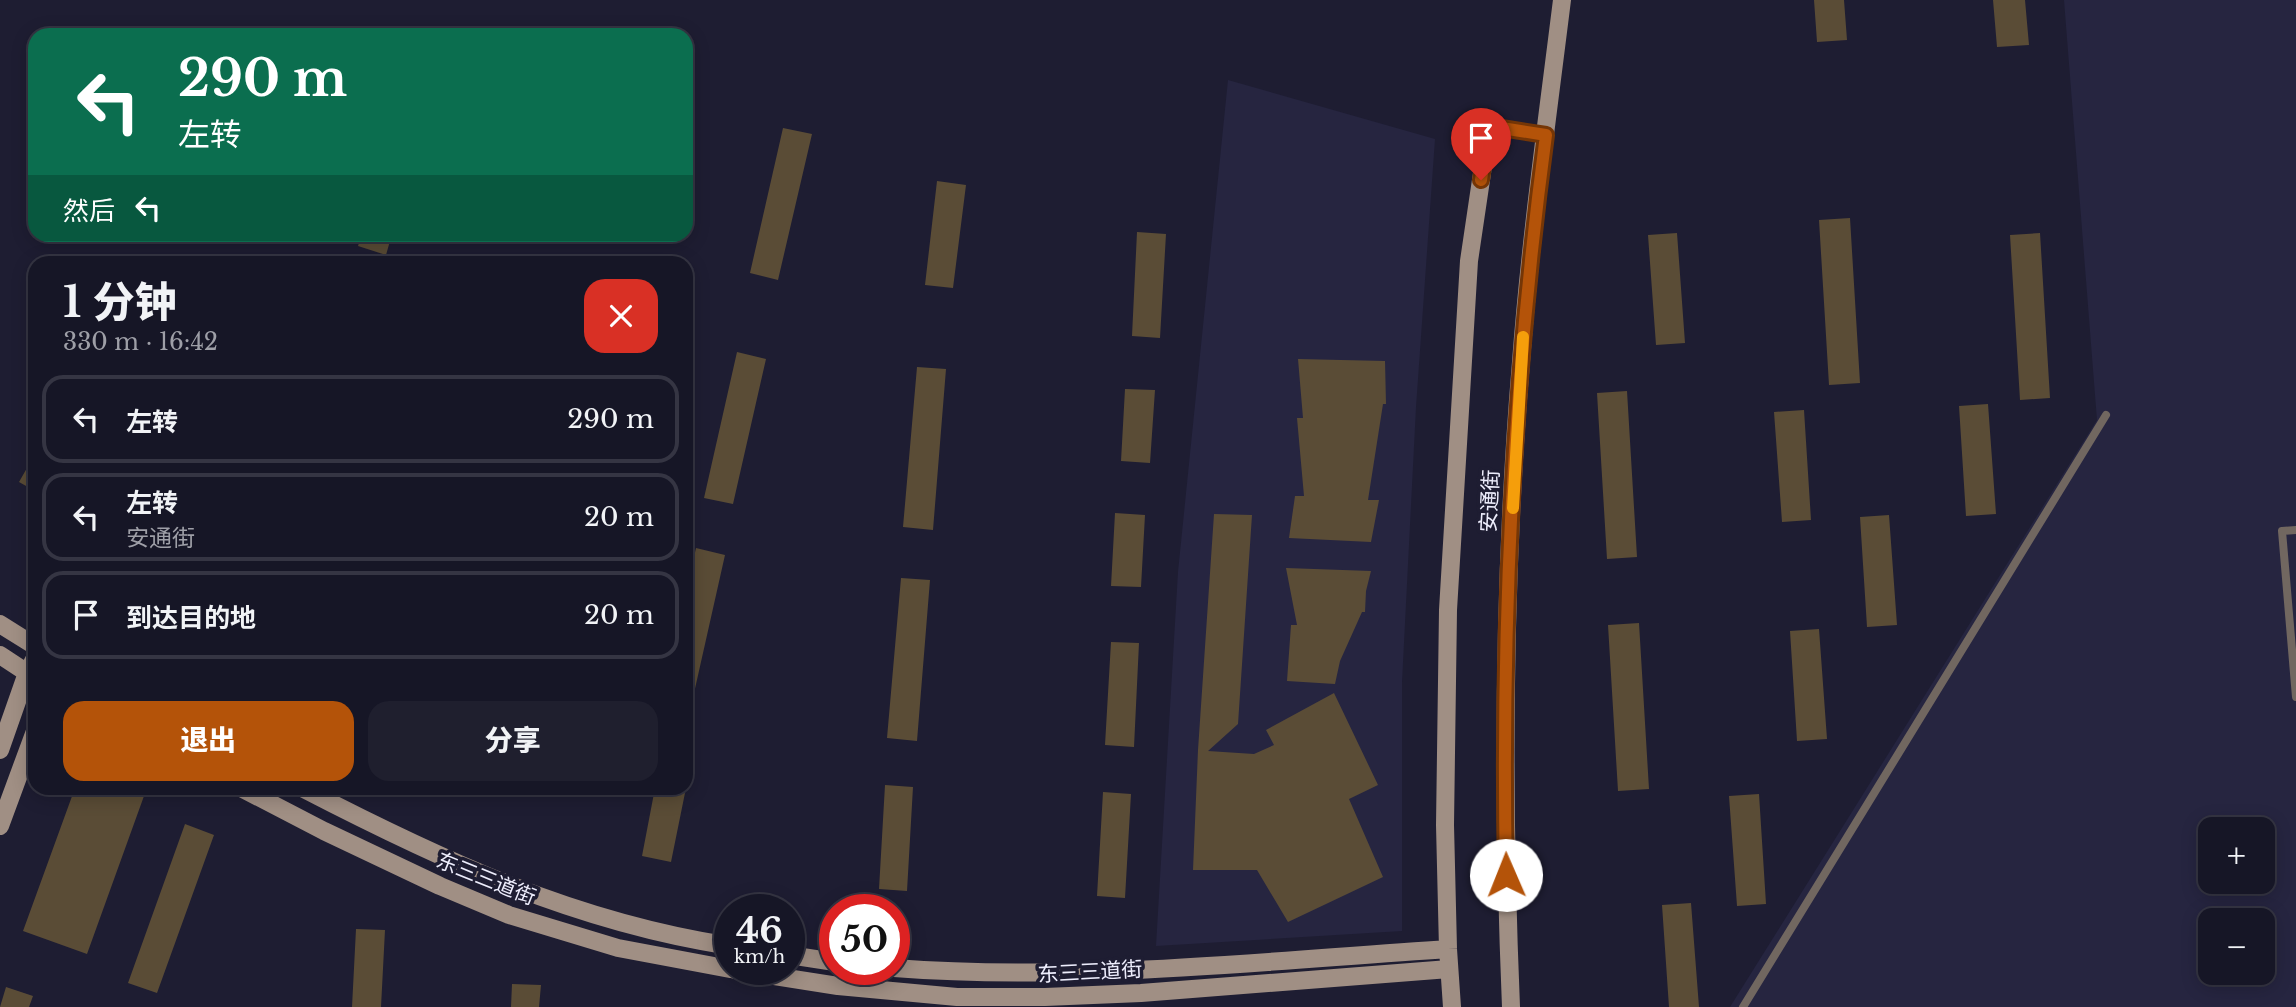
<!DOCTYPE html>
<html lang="zh">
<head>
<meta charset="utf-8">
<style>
	body { margin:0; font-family:"Libre Baskerville","Noto Sans SC",serif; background:#1f1f2e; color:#f1f3f6; height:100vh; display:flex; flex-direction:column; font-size:26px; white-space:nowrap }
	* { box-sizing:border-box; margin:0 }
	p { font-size:23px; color:#9e9fa7 }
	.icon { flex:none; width:38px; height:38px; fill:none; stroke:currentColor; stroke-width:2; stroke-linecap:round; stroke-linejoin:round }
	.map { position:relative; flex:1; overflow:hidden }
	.panel { position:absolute; left:28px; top:256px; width:665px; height:539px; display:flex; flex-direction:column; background:#161626; border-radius:21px; box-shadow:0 4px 18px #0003,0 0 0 2px #353543 }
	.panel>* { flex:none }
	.banner { position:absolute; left:28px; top:28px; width:665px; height:214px; border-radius:21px; box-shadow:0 4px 18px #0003,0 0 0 2px #353543; background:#0b6e4f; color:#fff; overflow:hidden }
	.controls { position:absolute; left:2198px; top:817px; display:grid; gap:14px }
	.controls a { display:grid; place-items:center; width:77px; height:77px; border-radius:14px; background:#161626; box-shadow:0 4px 18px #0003,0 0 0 2px #353543; font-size:35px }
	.speed { position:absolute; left:714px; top:894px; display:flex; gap:14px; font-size:35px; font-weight:700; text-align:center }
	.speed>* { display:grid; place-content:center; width:91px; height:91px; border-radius:50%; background:#161626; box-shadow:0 4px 18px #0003,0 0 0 2px #353543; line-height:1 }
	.speed small { font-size:18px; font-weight:400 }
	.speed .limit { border:10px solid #d22; background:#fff; color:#111 }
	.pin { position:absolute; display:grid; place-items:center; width:60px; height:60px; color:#fff; margin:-72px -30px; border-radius:50% 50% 50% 0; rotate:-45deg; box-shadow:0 0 7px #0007 }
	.pin .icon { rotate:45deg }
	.me { position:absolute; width:77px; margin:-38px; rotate:359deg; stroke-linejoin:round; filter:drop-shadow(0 0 5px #0008) }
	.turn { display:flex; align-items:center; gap:24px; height:147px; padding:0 35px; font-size:32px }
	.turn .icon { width:91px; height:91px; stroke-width:2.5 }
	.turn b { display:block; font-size:49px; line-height:60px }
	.then { display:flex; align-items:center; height:66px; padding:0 35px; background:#0003; gap:14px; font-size:26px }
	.round { display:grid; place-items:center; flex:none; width:74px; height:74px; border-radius:21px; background:#1f1f2e }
	.head { display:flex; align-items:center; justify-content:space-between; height:119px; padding:0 35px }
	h1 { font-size:42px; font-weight:800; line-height:52px }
	.cta { display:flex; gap:14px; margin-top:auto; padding:14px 35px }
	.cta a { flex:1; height:80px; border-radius:21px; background:#b45309; color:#fff; font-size:28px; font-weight:800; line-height:80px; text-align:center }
	.cta a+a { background:#1f1f2e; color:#f1f3f6 }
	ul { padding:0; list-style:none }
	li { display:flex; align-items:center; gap:21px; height:88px; margin:0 14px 10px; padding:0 21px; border:4px solid #353543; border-radius:21px }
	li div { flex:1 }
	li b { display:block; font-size:26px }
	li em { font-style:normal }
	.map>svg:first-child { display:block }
	.built { fill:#262540; fill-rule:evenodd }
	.building { fill:#5a4c36 }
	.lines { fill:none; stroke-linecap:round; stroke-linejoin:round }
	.service { stroke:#716760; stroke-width:8 }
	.secondary { stroke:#a08f84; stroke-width:18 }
	.route-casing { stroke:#753606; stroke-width:18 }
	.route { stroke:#b45309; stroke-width:12 }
	.slow { stroke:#f59e0b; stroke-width:12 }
	.labels { text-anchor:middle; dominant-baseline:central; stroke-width:7; stroke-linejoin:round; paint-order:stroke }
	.street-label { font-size:21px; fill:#ededfc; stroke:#1e1d32 }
</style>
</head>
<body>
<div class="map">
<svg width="2296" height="1007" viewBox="0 0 2296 1007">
	<rect width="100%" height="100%" fill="#1e1d32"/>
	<path class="built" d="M 2064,0 L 2296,0 L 2296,1007 L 1730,1007 L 2097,420 ZM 2210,830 L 2263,830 L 2263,882 L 2210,882 ZM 2210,920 L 2263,920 L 2263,973 L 2210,973 Z
		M 1228,80 L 1435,139 L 1416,407 L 1402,682 L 1402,931 L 1156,946 L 1178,572 Z"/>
	<path class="building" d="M 1814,0 L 1844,0 L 1847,40 L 1817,42 Z
		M 1993,0 L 2025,0 L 2029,45 L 1997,47 Z
		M 783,128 L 812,134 L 778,280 L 750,273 Z
		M 937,181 L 966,185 L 953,288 L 925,285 Z
		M 1850,218 L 1860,383 L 1829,385 L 1819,220 Z
		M 1137,232 L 1166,234 L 1160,338 L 1132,336 Z
		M 1677,233 L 1685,343 L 1656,345 L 1648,235 Z
		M 2040,233 L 2050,398 L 2020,400 L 2010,235 Z
		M 362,234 L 392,234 L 386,255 L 358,246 Z
		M 737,352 L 766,359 L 733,504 L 704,498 Z
		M 1298,359 L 1385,361 L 1386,404 L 1383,404 L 1368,500 L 1379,500 L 1371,542 L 1289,538 L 1295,496 L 1304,496 L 1297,418 L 1303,418 Z
		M 917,367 L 946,369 L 933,530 L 903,527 Z
		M 1125,389 L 1155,390 L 1150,463 L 1121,461 Z
		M 1627,391 L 1637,557 L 1607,559 L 1597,393 Z
		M 1988,404 L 1996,514 L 1966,516 L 1959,406 Z
		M 1804,410 L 1811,520 L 1782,522 L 1774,412 Z
		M 35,454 L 35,491 L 19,482 Z
		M 1115,513 L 1145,515 L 1141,587 L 1111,586 Z
		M 1214,514 L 1252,515 L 1238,724 L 1208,751 L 1254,754 L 1274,745 L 1266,730 L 1334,693 L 1378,785 L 1349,799 L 1383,877 L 1288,922 L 1257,870 L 1193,870 L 1198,750 Z
		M 1889,515 L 1897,625 L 1867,627 L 1860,517 Z
		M 696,548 L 725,555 L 692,702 L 686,701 L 686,594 Z
		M 1286,568 L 1371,571 L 1366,591 L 1365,612 L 1362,612 L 1340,661 L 1335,684 L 1287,681 L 1291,625 L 1297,625 Z
		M 901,578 L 930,580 L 917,741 L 887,738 Z
		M 1639,623 L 1649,789 L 1618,791 L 1608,625 Z
		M 1819,629 L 1827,739 L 1797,741 L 1790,631 Z
		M 1111,642 L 1139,643 L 1134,747 L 1105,745 Z
		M 885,785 L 913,787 L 907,891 L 879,889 Z
		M 75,788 L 121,788 L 144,796 L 87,954 L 23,931 Z
		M 655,788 L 686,788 L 671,862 L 642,856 Z
		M 1103,792 L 1131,794 L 1125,898 L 1097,896 Z
		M 1759,794 L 1766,904 L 1737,906 L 1729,796 Z
		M 185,824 L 214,835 L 157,993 L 128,983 Z
		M 1691,903 L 1699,1007 L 1669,1007 L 1662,905 Z
		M 356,929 L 385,930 L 381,1007 L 352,1007 Z
		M 512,984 L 541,985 L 539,1007 L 511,1007 Z
		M 6,987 L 33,996 L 29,1007 L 0,1007 Z"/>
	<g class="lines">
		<path class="service" d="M 1489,126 L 1544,134
			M 2296,530 L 2282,531 L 2296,697
			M 1743,1007 L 2106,415"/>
		<path class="secondary" d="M 0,624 L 35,646
			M 0,655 L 35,678
			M 0,750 L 27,673 L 35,658
			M 241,788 L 324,831 L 440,886 L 509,915 L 618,948 L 730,969
			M 302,788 C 441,860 574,922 730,946
			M 0,826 L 35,731
			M 789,955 L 835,962
			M 894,968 C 1078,982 1264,961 1448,949
			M 735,970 L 838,986 L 957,997 L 1045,997 L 1141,993 L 1449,969
			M 1452,1007 L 1448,949 L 1445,825 L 1448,610 L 1469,261 L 1489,126
			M 1511,1007 C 1502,792 1503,577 1521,362 C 1530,241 1547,121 1562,0"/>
	</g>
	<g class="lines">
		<defs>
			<path id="route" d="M 1481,180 L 1489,126 L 1546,135 C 1513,380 1501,628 1506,875"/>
		</defs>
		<use href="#route" class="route-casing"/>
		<use href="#route" class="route"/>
		<path class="slow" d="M 1513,508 L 1523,337"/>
	</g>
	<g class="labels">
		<g class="street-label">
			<text transform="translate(1490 501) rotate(-87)">安通街</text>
			<text transform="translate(486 879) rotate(22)">东三三道街</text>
			<text transform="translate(1090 972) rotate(-3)">东三三道街</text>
		</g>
	</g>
</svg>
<div class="controls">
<a>+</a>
<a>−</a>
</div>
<div class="speed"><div>46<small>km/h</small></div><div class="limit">50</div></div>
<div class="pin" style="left:1481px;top:180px;background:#d93025"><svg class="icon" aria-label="arrive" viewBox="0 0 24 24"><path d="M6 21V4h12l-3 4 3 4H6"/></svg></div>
<svg class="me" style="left:1506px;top:875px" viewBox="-20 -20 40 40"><circle r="19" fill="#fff"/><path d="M0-13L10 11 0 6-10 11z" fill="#b45309"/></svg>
<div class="banner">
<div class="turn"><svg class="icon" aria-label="left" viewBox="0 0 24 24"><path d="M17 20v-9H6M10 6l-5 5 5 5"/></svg><div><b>290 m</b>左转</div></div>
<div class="then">然后<svg class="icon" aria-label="left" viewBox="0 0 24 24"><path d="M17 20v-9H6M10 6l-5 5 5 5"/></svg></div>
</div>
<section class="panel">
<div class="head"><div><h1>1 分钟</h1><p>330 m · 16:42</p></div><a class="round" style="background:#d93025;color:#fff"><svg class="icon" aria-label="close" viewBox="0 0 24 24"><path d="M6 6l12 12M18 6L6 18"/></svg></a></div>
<ul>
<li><svg class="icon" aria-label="left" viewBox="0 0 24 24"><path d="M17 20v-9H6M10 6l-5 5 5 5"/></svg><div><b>左转</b></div><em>290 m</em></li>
<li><svg class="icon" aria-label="left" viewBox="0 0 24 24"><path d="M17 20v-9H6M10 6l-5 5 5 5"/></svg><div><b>左转</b><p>安通街</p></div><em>20 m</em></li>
<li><svg class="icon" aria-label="arrive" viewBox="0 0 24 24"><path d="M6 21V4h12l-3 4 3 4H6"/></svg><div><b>到达目的地</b></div><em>20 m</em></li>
</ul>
<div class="cta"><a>退出</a><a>分享</a></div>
</section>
</div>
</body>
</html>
